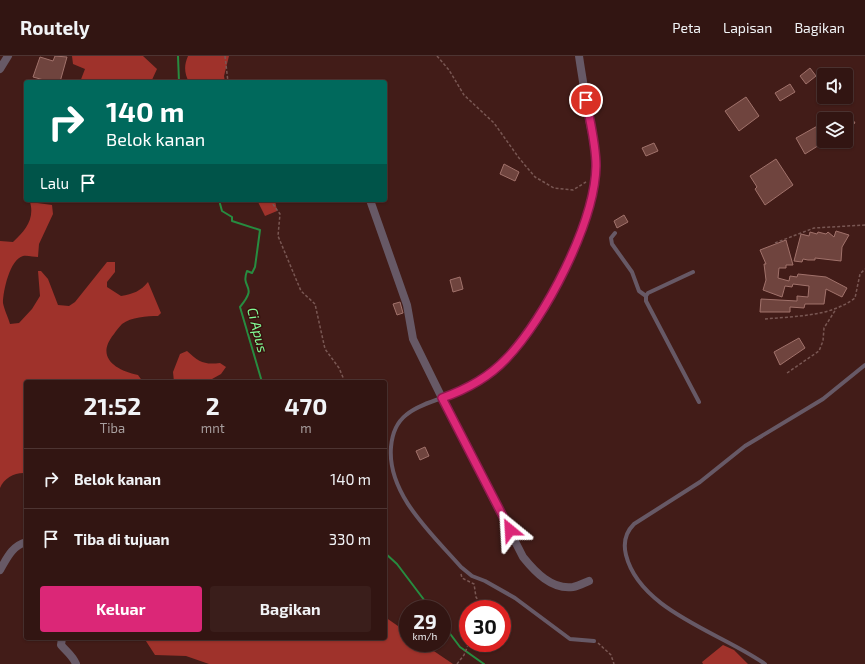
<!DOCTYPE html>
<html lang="id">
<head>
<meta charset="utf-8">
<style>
	body { margin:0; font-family:"Exo 2",sans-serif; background:#3a1e1b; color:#f1f3f6; height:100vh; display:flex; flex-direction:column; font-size:15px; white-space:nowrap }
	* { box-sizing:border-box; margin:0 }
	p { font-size:13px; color:#a89f9f }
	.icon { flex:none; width:22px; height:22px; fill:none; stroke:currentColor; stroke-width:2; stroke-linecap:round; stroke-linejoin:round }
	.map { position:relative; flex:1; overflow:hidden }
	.sheet { position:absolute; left:24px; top:324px; width:363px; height:260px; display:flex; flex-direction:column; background:#321512; border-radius:4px; box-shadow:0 1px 3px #0004,0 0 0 1px #4d3432 }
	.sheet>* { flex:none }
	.hud { position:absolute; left:24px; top:24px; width:363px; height:122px; border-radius:4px; box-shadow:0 1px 3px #0004,0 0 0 1px #4d3432; background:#00695c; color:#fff; overflow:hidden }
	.buttons { position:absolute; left:817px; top:12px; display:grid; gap:8px }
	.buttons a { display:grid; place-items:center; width:36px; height:36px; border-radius:4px; background:#321512; box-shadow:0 1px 3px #0004,0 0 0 1px #4d3432; font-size:20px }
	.speed { position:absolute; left:399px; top:544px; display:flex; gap:8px; font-size:20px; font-weight:700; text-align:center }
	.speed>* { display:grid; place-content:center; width:52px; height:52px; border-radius:50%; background:#321512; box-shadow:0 1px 3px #0004,0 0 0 1px #4d3432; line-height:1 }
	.speed small { font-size:10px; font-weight:400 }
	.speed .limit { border:6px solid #d22; background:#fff; color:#111 }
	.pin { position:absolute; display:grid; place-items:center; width:34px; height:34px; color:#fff; margin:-17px; border:2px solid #fff; border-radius:50%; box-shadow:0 1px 4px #0007 }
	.me { position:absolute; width:44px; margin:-22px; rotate:333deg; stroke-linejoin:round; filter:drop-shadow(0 0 3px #0008) }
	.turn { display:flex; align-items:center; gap:14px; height:84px; padding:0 16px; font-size:18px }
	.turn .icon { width:52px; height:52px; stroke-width:2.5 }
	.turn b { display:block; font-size:28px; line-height:34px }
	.then { display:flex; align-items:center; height:38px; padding:0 16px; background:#0003; gap:8px; font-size:15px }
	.eta { display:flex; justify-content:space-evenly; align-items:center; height:68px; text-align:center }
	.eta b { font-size:24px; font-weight:700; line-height:28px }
	.button { display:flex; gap:8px; margin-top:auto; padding:8px 16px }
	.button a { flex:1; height:46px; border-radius:4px; background:#db2777; color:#fff; font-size:16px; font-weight:700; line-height:46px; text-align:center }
	.button a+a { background:#3a1e1b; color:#f1f3f6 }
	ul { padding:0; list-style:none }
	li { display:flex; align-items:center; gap:12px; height:60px; padding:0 16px; border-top:1px solid #4d3432 }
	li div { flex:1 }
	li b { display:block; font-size:15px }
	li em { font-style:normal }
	header { display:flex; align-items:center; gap:24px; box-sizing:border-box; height:56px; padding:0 20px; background:#321512; border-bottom:1px solid #4d3432 }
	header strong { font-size:19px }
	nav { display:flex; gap:22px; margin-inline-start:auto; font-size:14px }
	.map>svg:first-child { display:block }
	.forest { fill:#9f322b }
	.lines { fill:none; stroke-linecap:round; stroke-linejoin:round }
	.stream { stroke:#278c40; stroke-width:2 }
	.building { fill:#6f443e; stroke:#a1726b }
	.path { stroke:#795753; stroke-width:1.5; stroke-dasharray:3 2; stroke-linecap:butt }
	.lane { stroke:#675966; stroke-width:4 }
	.street { stroke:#675966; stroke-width:8 }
	.route-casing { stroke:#8e194d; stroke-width:10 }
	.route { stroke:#db2777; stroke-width:7 }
	.labels { text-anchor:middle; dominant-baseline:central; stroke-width:3; stroke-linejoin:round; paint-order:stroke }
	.water-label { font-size:14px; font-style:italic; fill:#81fa95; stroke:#37120e }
</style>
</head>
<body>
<header>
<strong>Routely</strong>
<nav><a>Peta</a><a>Lapisan</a><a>Bagikan</a></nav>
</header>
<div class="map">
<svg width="865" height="608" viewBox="0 0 865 608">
	<rect width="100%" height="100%" fill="#421c18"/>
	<path class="forest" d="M 72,0 L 143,0 L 157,13 L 151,26 L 80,26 L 85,13 L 73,8 Z
		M 188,0 L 229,0 L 224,20 L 225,26 L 189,26 C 184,17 184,9 188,0 Z
		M 257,144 L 275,144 L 277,155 L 265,160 Z
		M 30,146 L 52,149 L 53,158 L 39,188 L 38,201 C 34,201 27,199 23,200 C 10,203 3,235 3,247 C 4,253 8,261 10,268 L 19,267 L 32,253 L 40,240 L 38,215 L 41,215 L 48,223 L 58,249 L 69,250 L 75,246 L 107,206 L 115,206 L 115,216 L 107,226 L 107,231 L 121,240 C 133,238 141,235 148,226 L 161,257 L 158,260 C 147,260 131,261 122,268 C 119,271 116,275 114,278 C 95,301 115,314 138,319 L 143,326 L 26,326 L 26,417 C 15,416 4,422 0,432 L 0,185 L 13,186 C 25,175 35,163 30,146 Z
		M 187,295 C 199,306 204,309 220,307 L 226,311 L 221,318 L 212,323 L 214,326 L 174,326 L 173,316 L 180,298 Z
		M 385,561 L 408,577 L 408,587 L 422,587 L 453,608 L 209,608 L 186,600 L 155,599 L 144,582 L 385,582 Z
		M 723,589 L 734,594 L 748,608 L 703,608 L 702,606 Z"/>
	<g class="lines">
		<path class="stream" d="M 178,0 L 179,26
			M 174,26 L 179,24
			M 219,144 L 222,155 L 232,161 L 232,165 L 260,174 L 255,211 L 252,217 L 247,215 C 240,234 259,228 240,251 L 262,326
			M 385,497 L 397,508 L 431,553
			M 442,567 L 460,591 L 484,608"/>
	</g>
	<path class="building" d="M 55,0 L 67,1 L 60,26 L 51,26 L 33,21 L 40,1 L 53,5 Z
		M 810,12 L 816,20 L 806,28 L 800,20 Z
		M 790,28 L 795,36 L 780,45 L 775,37 Z
		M 746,41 L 759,60 L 739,75 L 725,55 Z
		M 851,61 L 855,67 L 846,72 L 846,65 Z
		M 821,68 L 824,73 L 824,86 L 805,98 L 796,82 Z
		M 654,87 L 658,95 L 646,100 L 642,92 Z
		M 776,103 L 793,129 L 765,149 L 755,133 L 757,131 L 750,120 Z
		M 504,108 L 519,116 L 515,125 L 500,118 Z
		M 624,159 L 628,166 L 617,172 L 614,165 Z
		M 836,175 L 849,179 L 842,191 L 841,205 L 815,202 L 815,204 L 808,204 L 803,203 L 802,206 L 794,205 L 801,178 L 809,180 L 810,176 L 817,178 L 818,176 L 826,178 L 828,176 L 834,181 Z
		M 786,184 L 793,209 L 786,209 L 786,212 L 779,212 L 778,222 L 789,225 L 790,220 L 797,221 L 798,218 L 826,221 L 847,232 L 842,241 L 826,233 L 824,248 L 805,248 L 804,252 L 790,251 L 790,256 L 760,256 L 761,243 L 797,245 L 797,240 L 808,241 L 809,230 L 793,228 L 792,231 L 785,230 L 782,241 L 763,234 L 766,224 L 764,208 L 766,208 L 760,194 Z
		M 460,221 L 463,233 L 453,236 L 450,224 Z
		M 400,246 L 403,257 L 397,259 L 393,248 Z
		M 799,282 L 805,292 L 780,309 L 774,296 Z
		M 425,391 L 429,400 L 420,404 L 416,395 Z"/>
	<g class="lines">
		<path class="path" d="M 225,0 L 228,26
			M 437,0 L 449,14 L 464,39 L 494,67 L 519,102 L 535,121 L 554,132 L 573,134 L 586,126
			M 270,144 L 280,158 L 278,180 L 301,235 L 315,248 L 325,293 L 339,312 L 345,326
			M 775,187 L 814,172 L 865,169
			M 765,263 C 795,260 830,261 855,242 L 860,218 L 865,213
			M 787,317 L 819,295 L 823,285 L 824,272 L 836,253
			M 461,518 L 462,522 L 474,528 L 476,541 L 483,553
			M 598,587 L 611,599 L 614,608
			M 457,608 L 464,599 L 469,587"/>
		<path class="lane" d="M 615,177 L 611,182 L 612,188 L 632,216 L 639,235 L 646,240
			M 693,216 L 648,237 L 646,240 L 646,245 L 699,346
			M 442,342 C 430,346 415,351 406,359 C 396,367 392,379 391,391 C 387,438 432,478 461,511 L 472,520 L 485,525 L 515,542 L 570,583 L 594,585
			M 765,608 C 722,577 640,555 626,499 C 623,487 625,477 634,468 L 700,426 L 745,390 L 823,343 L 865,309"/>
		<path class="street" d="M 579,0 C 582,21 586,42 589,63 C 592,78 596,95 596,111 C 593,168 546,263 506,303 C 488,321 465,334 442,342 L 523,501 C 535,516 552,534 573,531 C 578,530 584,527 589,525
			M 0,13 L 8,0
			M 370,144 L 407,249 L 413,283 L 442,342
			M 0,514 C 7,502 12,490 26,486
			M 62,582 L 61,589 C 66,595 73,600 76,608"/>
	</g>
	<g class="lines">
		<defs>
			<path id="route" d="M 510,474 L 442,342 C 465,334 489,321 506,303 C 545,263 595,166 596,110 C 596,88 590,66 586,44"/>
		</defs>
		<use href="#route" class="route-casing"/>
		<use href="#route" class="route"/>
	</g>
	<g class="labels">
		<g class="water-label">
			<text transform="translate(258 274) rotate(76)">Ci Apus</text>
		</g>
	</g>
</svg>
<div class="buttons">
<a><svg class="icon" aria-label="sound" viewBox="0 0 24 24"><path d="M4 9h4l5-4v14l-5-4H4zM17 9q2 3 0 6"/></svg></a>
<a><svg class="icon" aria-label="layers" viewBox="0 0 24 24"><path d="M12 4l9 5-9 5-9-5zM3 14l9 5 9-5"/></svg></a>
</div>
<div class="speed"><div>29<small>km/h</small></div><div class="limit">30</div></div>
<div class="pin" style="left:586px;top:44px;background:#d93025"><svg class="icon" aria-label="arrive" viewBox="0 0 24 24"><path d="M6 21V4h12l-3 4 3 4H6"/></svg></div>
<svg class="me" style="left:510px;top:474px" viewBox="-20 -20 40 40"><path d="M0-17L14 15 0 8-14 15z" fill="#db2777" stroke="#fff" stroke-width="4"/></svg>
<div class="hud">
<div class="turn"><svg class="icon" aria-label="right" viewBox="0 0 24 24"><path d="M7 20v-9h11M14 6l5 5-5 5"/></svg><div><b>140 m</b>Belok kanan</div></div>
<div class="then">Lalu<svg class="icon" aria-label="arrive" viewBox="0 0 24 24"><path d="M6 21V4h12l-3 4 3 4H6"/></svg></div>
</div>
<section class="sheet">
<div class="eta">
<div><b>21:52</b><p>Tiba</p></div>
<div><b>2</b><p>mnt</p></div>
<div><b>470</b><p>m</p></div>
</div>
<ul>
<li><svg class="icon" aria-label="right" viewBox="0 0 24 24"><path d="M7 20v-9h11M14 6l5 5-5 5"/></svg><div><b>Belok kanan</b></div><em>140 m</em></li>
<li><svg class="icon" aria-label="arrive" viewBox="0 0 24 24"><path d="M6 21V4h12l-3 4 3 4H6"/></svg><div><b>Tiba di tujuan</b></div><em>330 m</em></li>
</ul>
<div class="button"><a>Keluar</a><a>Bagikan</a></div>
</section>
</div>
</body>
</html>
